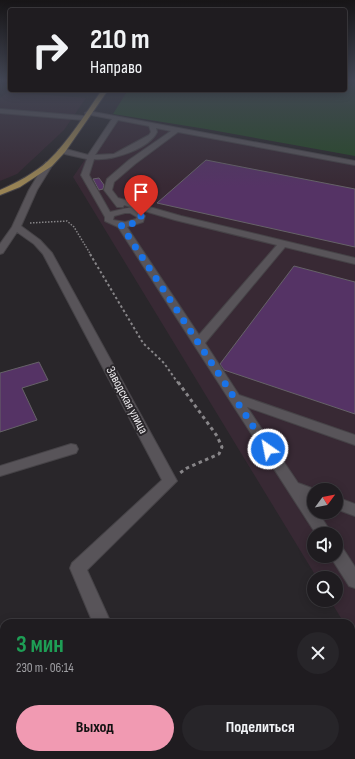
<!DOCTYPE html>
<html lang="ru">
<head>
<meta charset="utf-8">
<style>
	body { margin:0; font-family:"Sofia Sans Condensed",sans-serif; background:#272529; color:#f1f3f6; height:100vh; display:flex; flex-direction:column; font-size:15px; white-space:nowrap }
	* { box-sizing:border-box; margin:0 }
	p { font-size:13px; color:#a1a1a5 }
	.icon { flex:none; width:22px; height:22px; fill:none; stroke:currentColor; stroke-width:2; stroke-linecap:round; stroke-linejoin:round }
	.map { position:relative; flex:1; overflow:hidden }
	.panel { position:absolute; left:0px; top:619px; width:355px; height:140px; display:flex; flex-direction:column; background:#1f1c20; border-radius:12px 12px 0 0; box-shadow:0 2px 10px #0003,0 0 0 1px #3c3a3e }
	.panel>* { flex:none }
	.guide { position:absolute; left:8px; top:8px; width:339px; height:84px; border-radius:4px; box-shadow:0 2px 10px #0003,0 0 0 1px #3c3a3e; background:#1f1c20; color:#f1f3f6; overflow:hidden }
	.needle { width:26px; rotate:58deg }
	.controls { position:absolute; left:307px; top:483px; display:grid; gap:8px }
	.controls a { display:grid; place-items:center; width:36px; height:36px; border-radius:50%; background:#1f1c20; box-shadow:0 2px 10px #0003,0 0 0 1px #3c3a3e; font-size:20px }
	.pin { position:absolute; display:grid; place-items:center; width:34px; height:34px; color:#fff; margin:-41px -17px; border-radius:50% 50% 50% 0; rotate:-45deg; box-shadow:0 0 4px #0007 }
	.pin .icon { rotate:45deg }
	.me { position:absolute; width:44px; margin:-22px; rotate:327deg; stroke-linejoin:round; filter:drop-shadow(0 0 3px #0008) }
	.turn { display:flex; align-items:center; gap:14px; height:84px; padding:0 16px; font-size:18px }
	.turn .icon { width:52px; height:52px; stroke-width:2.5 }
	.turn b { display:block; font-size:28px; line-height:34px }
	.round { display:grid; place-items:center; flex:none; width:42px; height:42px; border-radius:21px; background:#272529 }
	.head { display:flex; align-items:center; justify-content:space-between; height:68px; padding:0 16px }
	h1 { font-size:24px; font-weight:700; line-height:30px; color:#1e9e55 }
	.action { display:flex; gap:8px; margin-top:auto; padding:8px 16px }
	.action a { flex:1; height:46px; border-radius:24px; background:#f19ab2; color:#111; font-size:16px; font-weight:700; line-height:46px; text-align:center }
	.action a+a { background:#272529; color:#f1f3f6 }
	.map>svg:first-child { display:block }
	.industrial { fill:#382934; fill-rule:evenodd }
	.green { fill:#264926 }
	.building { fill:#553365; stroke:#666268 }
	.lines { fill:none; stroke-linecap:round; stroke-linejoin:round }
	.minor-casing { stroke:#464347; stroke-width:2 }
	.major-casing { stroke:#464347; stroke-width:2 }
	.path-far2 { stroke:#878588; stroke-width:1.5; stroke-dasharray:1.5 1.5; stroke-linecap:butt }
	.path-far1 { stroke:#878588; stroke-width:2; stroke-dasharray:2.5 2.5; stroke-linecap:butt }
	.path { stroke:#878588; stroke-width:3; stroke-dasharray:3.5 3.5; stroke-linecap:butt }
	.minor { fill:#585459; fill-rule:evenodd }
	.major { fill:#988354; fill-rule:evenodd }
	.route { stroke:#1a73e8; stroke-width:7; stroke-dasharray:0 12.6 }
	.labels { text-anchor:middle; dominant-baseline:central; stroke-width:4; stroke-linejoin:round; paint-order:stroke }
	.street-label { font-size:13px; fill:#eae8eb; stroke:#29262a }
</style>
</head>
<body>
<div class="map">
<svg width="355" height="759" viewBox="0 0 355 759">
	<rect width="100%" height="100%" fill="#29262a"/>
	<path class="industrial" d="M 8,92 L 86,98 L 64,130 L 17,174 L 0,181 L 0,98 Z
		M 114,117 L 355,162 L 355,641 L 351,634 L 351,623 L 344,623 L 330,600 L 336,600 L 336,578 L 317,578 L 73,177 ZM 314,490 L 336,490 L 336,512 L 314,512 ZM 314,534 L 336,534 L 336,556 L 314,556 Z"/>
	<path class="green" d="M 345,80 L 355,80 L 355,156 L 206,129 L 113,114 L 128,90 L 345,90 Z"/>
	<path class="building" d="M 206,160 L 355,189 L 355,247 L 157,203 Z
		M 99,178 L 104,185 L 103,189 L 99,190 L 93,179 Z
		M 294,266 L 355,282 L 355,414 L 224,370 L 220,364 Z
		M 39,362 L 48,380 L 22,388 L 37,420 L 0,432 L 0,373 Z"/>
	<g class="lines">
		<defs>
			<path id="minor" d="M 0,109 L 84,116 L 87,118 L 84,120 L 0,113 Z
				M 88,111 L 355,161 L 355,165 L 178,132 L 135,164 L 114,182 L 112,190 L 118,198 L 181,216 L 355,258 L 355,264 L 285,247 L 205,343 L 239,395 L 355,435 L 355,445 L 247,407 L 298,483 L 317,490 L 314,490 L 314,501 L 309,499 L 314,506 L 314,512 L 318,512 L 332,534 L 316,534 L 118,227 L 105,221 L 105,217 L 81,175 L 87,159 L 65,154 L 58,150 L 62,148 L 88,155 L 112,119 L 86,114 L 85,113 ZM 118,120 L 149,126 L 151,132 L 149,135 L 114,154 L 95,155 ZM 156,128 L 171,131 L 129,160 L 107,179 L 104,190 L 117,207 L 123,207 L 124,205 L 175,220 L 277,245 L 199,335 L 127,227 L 143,222 L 145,216 L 132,207 L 110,212 L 89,175 L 94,159 C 112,161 149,149 157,132 ZM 125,213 L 130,213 L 137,217 L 136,219 L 125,222 L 113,220 L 114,216 Z
				M 46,162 L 53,164 L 37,190 L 21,226 L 40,240 L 52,253 L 177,481 L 87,570 L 111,623 L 93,623 L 70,568 L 72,563 L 162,480 L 43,254 L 34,244 L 17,232 L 3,253 L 0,254 L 0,244 L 12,227 L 29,190 Z
				M 71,444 L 76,445 L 78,449 L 76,453 L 0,476 L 0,466 Z
				M 336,497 L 355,504 L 355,516 L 336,509 Z
				M 336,545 L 342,547 L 355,567 L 355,588 L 349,586 L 330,556 L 336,556 Z
				M 149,755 L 169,755 L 171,759 L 151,759 Z"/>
			<path id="major" d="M 102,90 L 108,90 L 65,152 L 52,166 L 20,187 L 0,195 L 0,190 C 16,183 35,173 48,161 C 69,141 85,114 102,90 Z"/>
		</defs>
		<use href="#minor" class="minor-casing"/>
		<use href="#major" class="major-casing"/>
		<path class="path-far2" d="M 30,223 L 67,221 L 74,227 L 91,255"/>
		<path class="path-far1" d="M 90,254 L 143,343 L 164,363 L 178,383"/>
		<path class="path" d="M 178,382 L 217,436 L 222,447 L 219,454 L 187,468 L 180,473"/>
		<use href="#minor" class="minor"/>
		<use href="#major" class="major"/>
	</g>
	<linearGradient id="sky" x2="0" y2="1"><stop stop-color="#171517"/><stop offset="0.43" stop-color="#434755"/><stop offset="1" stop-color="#434755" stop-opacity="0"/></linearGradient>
	<rect width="355" height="187" fill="url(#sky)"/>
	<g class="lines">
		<path class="route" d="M 141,216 L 140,220 L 129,225 L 121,225 L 268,449"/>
	</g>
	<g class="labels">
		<g class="street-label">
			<text transform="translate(127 400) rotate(62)">Заводская улица</text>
		</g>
	</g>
</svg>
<div class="controls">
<a><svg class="needle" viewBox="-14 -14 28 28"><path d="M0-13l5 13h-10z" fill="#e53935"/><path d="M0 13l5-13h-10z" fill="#a1a1a5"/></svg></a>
<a><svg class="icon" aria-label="sound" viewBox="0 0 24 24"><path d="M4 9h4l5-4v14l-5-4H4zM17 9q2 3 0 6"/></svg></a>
<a><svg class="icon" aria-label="search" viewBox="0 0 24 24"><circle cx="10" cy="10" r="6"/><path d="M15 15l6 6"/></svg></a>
</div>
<div class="pin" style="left:141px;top:216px;background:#d93025"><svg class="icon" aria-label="arrive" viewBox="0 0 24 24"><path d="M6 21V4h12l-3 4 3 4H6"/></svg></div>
<svg class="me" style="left:268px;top:449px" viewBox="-20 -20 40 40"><circle r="17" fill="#1a73e8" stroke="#fff" stroke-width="3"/><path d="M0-11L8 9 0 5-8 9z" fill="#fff"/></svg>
<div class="guide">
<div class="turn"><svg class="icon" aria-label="right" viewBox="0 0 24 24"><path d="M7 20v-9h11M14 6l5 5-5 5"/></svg><div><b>210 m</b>Направо</div></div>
</div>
<section class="panel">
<div class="head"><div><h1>3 мин</h1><p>230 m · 06:14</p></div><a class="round"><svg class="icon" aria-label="close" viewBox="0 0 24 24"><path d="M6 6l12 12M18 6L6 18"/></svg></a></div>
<div class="action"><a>Выход</a><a>Поделиться</a></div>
</section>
</div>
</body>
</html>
